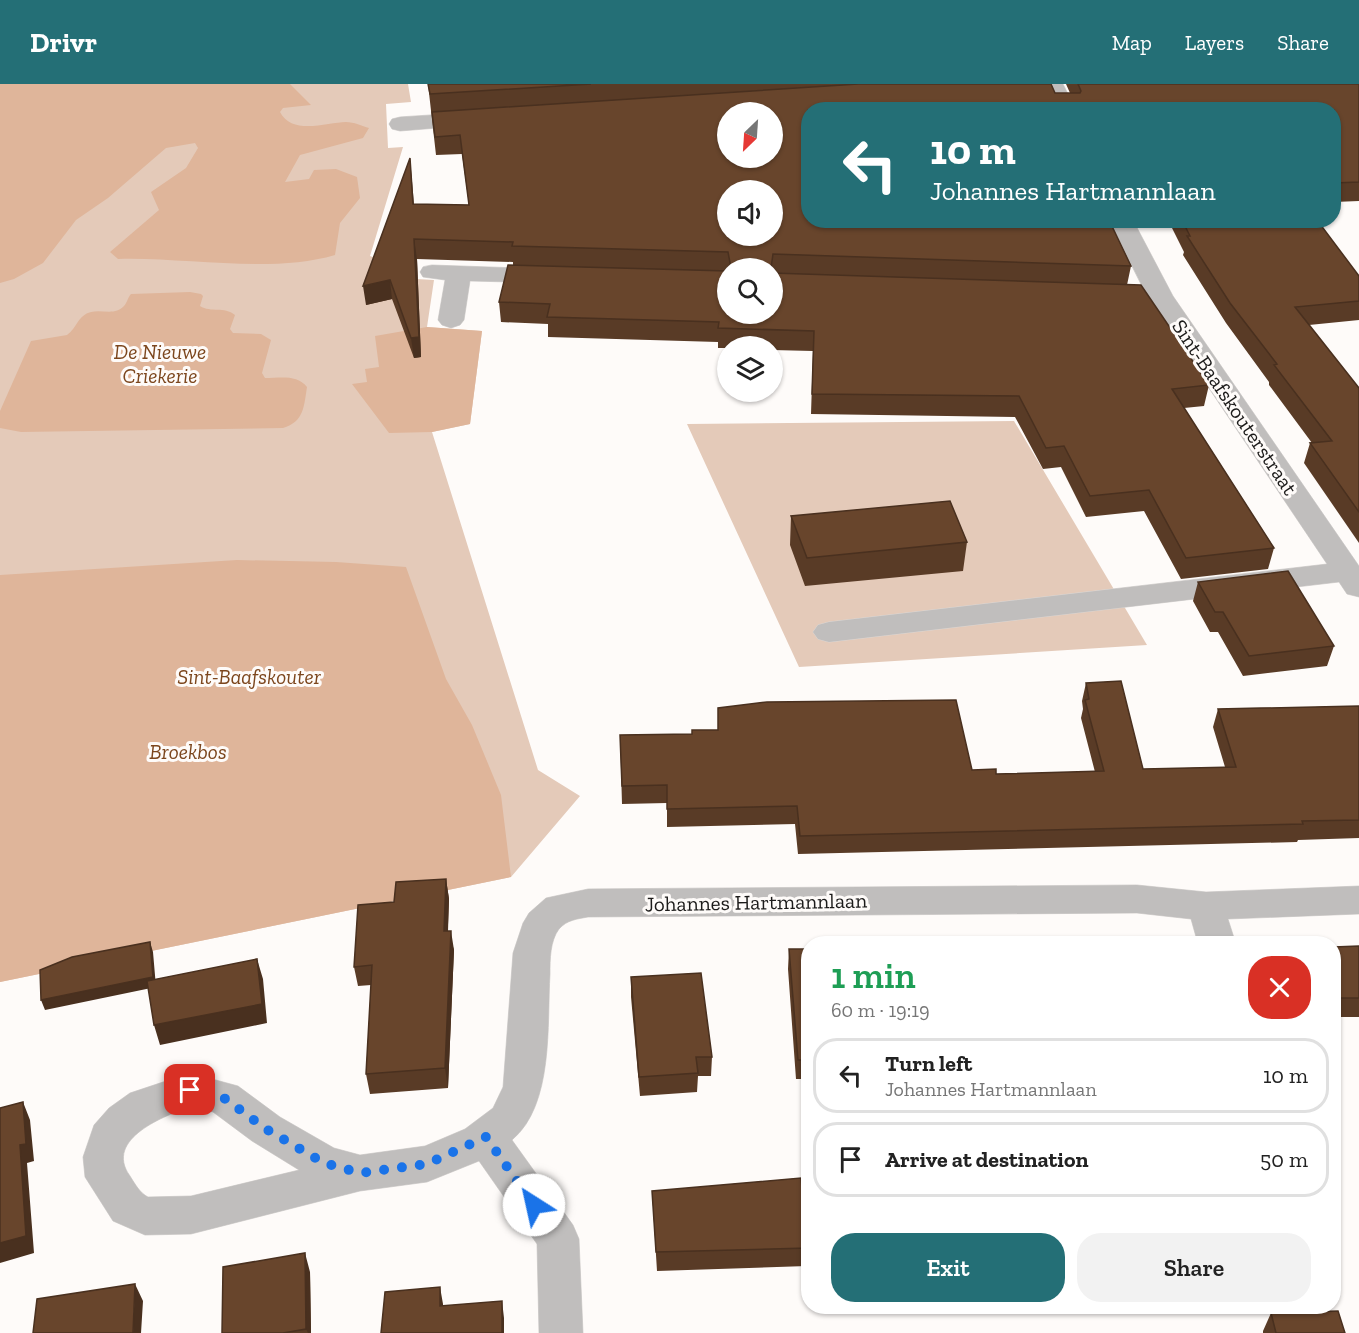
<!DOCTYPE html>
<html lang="en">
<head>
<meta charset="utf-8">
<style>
	body { margin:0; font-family:"Zilla Slab",serif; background:#f2f2f2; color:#222; height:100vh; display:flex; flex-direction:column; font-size:22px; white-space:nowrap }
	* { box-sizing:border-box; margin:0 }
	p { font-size:20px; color:#767676 }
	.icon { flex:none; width:33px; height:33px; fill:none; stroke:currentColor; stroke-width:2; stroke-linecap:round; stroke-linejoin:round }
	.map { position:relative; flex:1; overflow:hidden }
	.drawer { position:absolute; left:801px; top:852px; width:540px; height:378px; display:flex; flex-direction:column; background:#fff; border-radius:24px; box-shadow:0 2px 4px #0004 }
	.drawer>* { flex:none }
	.hud { position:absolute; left:801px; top:18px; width:540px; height:126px; border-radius:24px; box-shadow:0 2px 4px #0004; background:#246f76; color:#fff; overflow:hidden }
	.needle { width:39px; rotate:205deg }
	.fabs { position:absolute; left:717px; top:18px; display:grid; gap:12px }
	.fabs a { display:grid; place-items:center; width:66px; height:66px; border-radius:50%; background:#fff; box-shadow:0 2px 4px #0004; font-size:30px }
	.pin { position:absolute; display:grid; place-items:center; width:51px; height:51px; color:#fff; margin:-26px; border-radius:12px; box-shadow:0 3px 9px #0006 }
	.me { position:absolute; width:66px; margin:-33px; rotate:325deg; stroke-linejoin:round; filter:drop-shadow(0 0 4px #0008) }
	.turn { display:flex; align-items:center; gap:21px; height:126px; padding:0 30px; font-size:27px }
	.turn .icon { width:78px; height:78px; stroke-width:2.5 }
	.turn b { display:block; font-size:42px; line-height:51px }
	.round { display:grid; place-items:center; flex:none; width:63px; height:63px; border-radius:24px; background:#f2f2f2 }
	.overview { display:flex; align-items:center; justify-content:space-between; height:102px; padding:0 30px }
	h1 { font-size:36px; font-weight:600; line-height:45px; color:#1e9e55 }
	.cta { display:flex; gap:12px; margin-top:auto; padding:12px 30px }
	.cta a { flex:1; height:69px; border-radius:24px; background:#246f76; color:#fff; font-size:24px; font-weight:600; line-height:69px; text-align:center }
	.cta a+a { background:#f2f2f2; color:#222 }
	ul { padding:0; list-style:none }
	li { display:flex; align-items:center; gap:18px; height:75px; margin:0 12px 9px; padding:0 18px; border:3px solid #e0e0e0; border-radius:24px }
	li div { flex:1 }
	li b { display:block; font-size:22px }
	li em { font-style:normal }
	header { display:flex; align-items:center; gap:36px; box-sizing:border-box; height:84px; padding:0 30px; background:#246f76; color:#fff }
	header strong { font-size:28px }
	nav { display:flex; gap:33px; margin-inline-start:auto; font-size:21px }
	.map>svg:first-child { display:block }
	.green { fill:#e4cab9 }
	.forest { fill:#dfb59a }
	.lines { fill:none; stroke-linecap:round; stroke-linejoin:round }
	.minor-casing { stroke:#dad7d5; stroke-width:1 }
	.minor { fill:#c0bebd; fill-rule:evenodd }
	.wall { fill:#593b26; fill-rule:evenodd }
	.shaded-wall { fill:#49301f }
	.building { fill:#68452c; stroke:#49301f; stroke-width:1.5; fill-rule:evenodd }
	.route { stroke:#1a73e8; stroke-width:10; stroke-dasharray:0 18 }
	.labels { text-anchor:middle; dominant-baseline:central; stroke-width:6; stroke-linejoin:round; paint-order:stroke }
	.park-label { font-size:21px; font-style:italic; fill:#7c461d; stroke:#fefbf9 }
	.street-label { font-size:21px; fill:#1c1b1a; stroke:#fefbf9 }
</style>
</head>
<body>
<header>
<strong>Drivr</strong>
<nav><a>Map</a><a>Layers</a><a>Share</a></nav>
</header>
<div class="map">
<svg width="1359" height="1249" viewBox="0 0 1359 1249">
	<rect width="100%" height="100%" fill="#fefbf9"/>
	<path class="green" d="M 0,0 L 408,0 L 411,18 L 386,20 L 388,64 L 403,63 L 370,172 L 381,176 L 381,193 L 434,196 L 427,243 L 482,247 L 470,340 L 432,348 L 538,686 L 580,712 L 511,793 L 0,898 Z
		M 1014,337 L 1147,561 L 799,583 L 687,340 Z"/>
	<path class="forest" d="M 0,0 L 290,0 L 311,21 L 283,24 L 280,28 C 292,52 328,38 346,38 C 354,38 362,42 369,44 L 363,54 L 300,71 L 285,98 L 309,95 L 314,86 L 336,85 L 357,93 L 360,114 L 340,139 L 335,171 C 271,190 185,173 118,175 L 110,168 L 159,126 L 151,108 L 186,84 L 198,64 L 195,59 L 166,64 L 108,114 L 76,136 L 43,179 L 14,195 L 0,199 Z
		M 190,208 L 201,210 L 203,212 L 200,222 C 211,229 224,222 235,231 L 230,245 L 233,249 L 261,250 L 271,256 L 262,289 L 265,294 C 280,294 297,290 307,303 C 304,322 304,338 283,344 L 21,348 L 0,344 L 0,327 L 31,257 L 67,251 C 77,244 78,231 91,228 C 102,225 115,232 124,222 C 127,219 128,213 131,210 Z
		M 427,243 L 482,247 L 470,340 L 432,348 L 389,349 L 352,300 L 367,298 L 365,285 L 379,283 L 375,252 Z
		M 237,476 L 336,478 L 406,483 L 446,595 L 472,641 L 501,711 L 511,793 L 0,898 L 0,491 Z"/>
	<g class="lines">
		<defs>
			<path id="minor" d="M 1041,0 L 1063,0 L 1076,26 L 1054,26 Z
				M 479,28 L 487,30 L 490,35 L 487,40 L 400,47 L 392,45 L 389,40 L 392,35 L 400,33 Z
				M 1109,136 L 1133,136 L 1173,212 L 1359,482 L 1359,513 L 1347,510 L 1339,498 L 829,558 L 818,555 L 813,548 L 818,541 L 829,538 L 1327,480 L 1147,212 Z
				M 432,181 L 549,185 L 558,187 L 561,192 L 558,197 L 549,199 L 470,197 L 464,236 L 460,241 L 451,244 L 442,241 L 438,236 L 445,196 L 423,193 L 420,188 L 423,183 Z
				M 1137,801 L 1206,808 L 1359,802 L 1359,830 L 1228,835 L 1236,860 L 1198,860 L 1191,835 L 1137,829 L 588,833 C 577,835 567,836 559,845 C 550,857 550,876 550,890 C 547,940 554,1021 512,1056 L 573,1141 L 579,1155 L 583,1249 L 539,1249 L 537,1160 L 479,1077 L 427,1098 L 360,1107 L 191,1150 L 145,1151 L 113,1137 L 85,1093 L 83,1073 L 94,1041 L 109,1024 L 130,1009 L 190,989 L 238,1002 L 280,1033 L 334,1064 L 360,1071 L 425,1062 L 465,1045 L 493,1024 L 503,1003 L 513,869 L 523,839 L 529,829 L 546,814 L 588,805 ZM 190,1023 L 213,1028 L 252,1057 L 299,1086 L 191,1112 L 148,1113 C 140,1109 135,1100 130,1092 C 103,1055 166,1031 190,1023 Z"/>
		</defs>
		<use href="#minor" class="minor-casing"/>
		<use href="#minor" class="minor"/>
	</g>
	<path class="wall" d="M 428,0 L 1051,0 L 1055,9 L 1070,9 L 1066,0 L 1359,0 L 1359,117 L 1334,118 L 1334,26 L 808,26 L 1131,182 L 1127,201 L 1209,301 L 1204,322 L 1184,324 L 1274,464 L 1268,485 L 1181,495 L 1144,427 L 1086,433 L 1061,383 L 1043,385 L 1015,333 L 811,330 L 813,267 L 772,266 L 772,262 L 728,262 L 728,264 L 718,264 L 718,258 L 548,253 L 548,240 L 501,238 L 499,218 L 513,181 L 513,178 L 417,175 L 421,273 L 414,274 L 392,215 L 366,221 L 410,74 L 414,120 L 469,121 L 462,70 L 436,71 ZM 728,184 L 772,184 L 772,230 L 728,230 Z
		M 1168,136 L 1317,136 L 1359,192 L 1359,236 L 1309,241 L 1359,304 L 1359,459 L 1304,379 L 1310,359 L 1312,359 L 1269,301 L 1269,298 L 1226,239 L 1183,171 L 1184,168 Z
		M 791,432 L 967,458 L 963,487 L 805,502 L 790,461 Z
		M 1198,498 L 1334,562 L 1327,582 L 1243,592 L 1218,548 L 1210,548 L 1193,517 Z
		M 1086,599 L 1143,685 L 1225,683 L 1213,643 L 1218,625 L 1359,622 L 1359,754 L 1298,756 L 1297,758 L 798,770 L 795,740 L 667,743 L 667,719 L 622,720 L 620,651 L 692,650 L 996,690 L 1095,688 L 1081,634 L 1083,625 L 1082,617 Z
		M 446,795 L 449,815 L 448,847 L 454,866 L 448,1004 L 370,1010 L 366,990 L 371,901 L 358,902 L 354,883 L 394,818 Z
		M 1359,862 L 1359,933 L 1334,933 L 1334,863 Z
		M 789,865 L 808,865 L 808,1013 L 805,1013 L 804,995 L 796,995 L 788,885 Z
		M 631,893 L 712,973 L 711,992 L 698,992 L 697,1008 L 640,1012 L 631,913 Z
		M 652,1107 L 808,1162 L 807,1182 L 657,1187 Z
		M 310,1188 L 311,1249 L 222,1249 Z
		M 1271,1229 L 1345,1249 L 1263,1249 L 1263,1247 Z"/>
	<path class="shaded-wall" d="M 414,155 L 417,175 L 421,273 L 414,274 L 411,254 Z
		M 390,196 L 392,215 L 366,221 L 363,202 Z
		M 446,795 L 449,815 L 447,866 L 444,847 Z
		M 451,847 L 454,866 L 448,1004 L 445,984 Z
		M 150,858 L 153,868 L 156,903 L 45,926 L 41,916 Z
		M 257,875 L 263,895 L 267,939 L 160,961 L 154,941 Z
		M 23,1018 L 30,1036 L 34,1077 L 27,1079 L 34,1169 L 0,1179 L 0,1159 L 20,1061 Z
		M 305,1169 L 310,1188 L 311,1249 L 308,1249 L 306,1245 Z
		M 135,1200 L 143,1217 L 141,1249 L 133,1249 Z
		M 440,1203 L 443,1220 L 443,1239 L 440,1222 Z
		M 502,1217 L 504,1234 L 504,1249 L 502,1249 Z"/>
	<path class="building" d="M 428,0 L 591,0 L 430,10 Z
		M 858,0 L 1051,0 L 1055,9 L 1080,9 L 1081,7 L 1078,0 L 1359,0 L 1359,98 L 1334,99 L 1334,26 L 1119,26 L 1118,22 L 1053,26 L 808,26 L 808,136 L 1109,136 L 1131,182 L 773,170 L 771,184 L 731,184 L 728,168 L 512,162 L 513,158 L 414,155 L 419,253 L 411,254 L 390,196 L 363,202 L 410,74 L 413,120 L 469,121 L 460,51 L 435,53 L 432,28 ZM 728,28 L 772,28 L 772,74 L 728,74 ZM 728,106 L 772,106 L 772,152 L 728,152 Z
		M 1182,136 L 1317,136 L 1359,192 L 1359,217 L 1295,223 L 1359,304 L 1359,428 L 1310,359 L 1332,357 L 1274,281 L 1277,280 L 1230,219 L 1187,152 L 1190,152 Z
		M 508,181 L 728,187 L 728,230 L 772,230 L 772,189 L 1141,201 L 1209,301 L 1172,305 L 1274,464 L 1186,474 L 1149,406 L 1090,412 L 1064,362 L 1046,364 L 1019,312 L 812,310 L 814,247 L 718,244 L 719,238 L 547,233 L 550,220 L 499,218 Z
		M 950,417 L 967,458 L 807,474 L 791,432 Z
		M 1288,487 L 1334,562 L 1249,572 L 1223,528 L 1215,528 L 1198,498 Z
		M 1121,597 L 1143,685 L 1236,683 L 1218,625 L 1359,622 L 1359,736 L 1302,737 L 1303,740 L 800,752 L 797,722 L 667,725 L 667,701 L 622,702 L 620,651 L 692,650 L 692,646 L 718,646 L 718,624 L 767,618 L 956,616 L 972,686 L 996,685 L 996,690 L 1104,687 L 1085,616 L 1089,615 L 1086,599 Z
		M 446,795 L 444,847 L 451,847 L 445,984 L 366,990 L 372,881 L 354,883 L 358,821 L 394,818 L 396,798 Z
		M 150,858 L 153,893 L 41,916 L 40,886 L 72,873 Z
		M 1359,862 L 1359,914 L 1337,914 L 1334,905 L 1334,863 Z
		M 789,865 L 808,865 L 808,994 L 807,994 L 805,976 L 798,976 Z
		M 257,875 L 262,920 L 154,941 L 147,897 Z
		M 701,889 L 712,973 L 696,973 L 698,989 L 639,993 L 631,893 Z
		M 23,1018 L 26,1060 L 20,1061 L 26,1152 L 0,1159 L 0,1024 Z
		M 801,1094 L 808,1164 L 656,1168 L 652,1107 Z
		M 305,1169 L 306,1245 L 283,1249 L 222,1249 L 223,1183 Z
		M 135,1200 L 133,1249 L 33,1249 L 37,1215 Z
		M 440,1203 L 440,1222 L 502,1217 L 502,1249 L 381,1249 L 385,1208 Z
		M 1338,1227 L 1345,1249 L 1276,1249 L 1271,1229 Z"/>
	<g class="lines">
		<path class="route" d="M 190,1006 L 224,1014 L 266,1045 L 324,1079 L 360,1089 L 427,1080 L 486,1053 L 534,1121"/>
	</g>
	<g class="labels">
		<g class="park-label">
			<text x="160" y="267">De Nieuwe<tspan x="160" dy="24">Criekerie</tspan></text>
			<text x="249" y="592">Sint-Baafskouter</text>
			<text x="188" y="667">Broekbos</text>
		</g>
		<g class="street-label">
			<text transform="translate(1235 323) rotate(56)">Sint-Baafskouterstraat</text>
			<text transform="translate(756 818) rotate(-1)">Johannes Hartmannlaan</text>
		</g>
	</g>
</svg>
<div class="fabs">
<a><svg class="needle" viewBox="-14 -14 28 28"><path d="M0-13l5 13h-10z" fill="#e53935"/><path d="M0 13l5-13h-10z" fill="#767676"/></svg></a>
<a><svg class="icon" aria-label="sound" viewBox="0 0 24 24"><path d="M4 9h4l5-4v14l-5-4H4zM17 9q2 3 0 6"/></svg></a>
<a><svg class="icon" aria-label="search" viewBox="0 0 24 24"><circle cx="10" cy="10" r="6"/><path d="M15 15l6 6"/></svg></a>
<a><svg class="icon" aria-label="layers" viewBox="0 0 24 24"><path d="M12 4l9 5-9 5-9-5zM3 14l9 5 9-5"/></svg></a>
</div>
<div class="pin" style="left:190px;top:1006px;background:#d93025"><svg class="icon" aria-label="arrive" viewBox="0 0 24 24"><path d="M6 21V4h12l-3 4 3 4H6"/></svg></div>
<svg class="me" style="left:534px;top:1121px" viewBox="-20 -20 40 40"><circle r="19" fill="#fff"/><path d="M0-13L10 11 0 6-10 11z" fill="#1a73e8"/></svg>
<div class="hud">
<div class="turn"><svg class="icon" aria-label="left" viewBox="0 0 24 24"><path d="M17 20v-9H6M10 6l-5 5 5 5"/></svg><div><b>10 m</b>Johannes Hartmannlaan</div></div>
</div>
<section class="drawer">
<div class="overview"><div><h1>1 min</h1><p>60 m · 19:19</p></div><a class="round" style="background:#d93025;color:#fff"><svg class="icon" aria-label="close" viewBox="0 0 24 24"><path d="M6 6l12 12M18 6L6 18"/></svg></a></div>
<ul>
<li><svg class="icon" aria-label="left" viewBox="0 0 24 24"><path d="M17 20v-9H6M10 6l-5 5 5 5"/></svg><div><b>Turn left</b><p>Johannes Hartmannlaan</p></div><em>10 m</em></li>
<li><svg class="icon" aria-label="arrive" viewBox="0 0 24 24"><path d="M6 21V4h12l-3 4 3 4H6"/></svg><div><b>Arrive at destination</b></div><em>50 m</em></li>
</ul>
<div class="cta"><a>Exit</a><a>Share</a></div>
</section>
</div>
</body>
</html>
